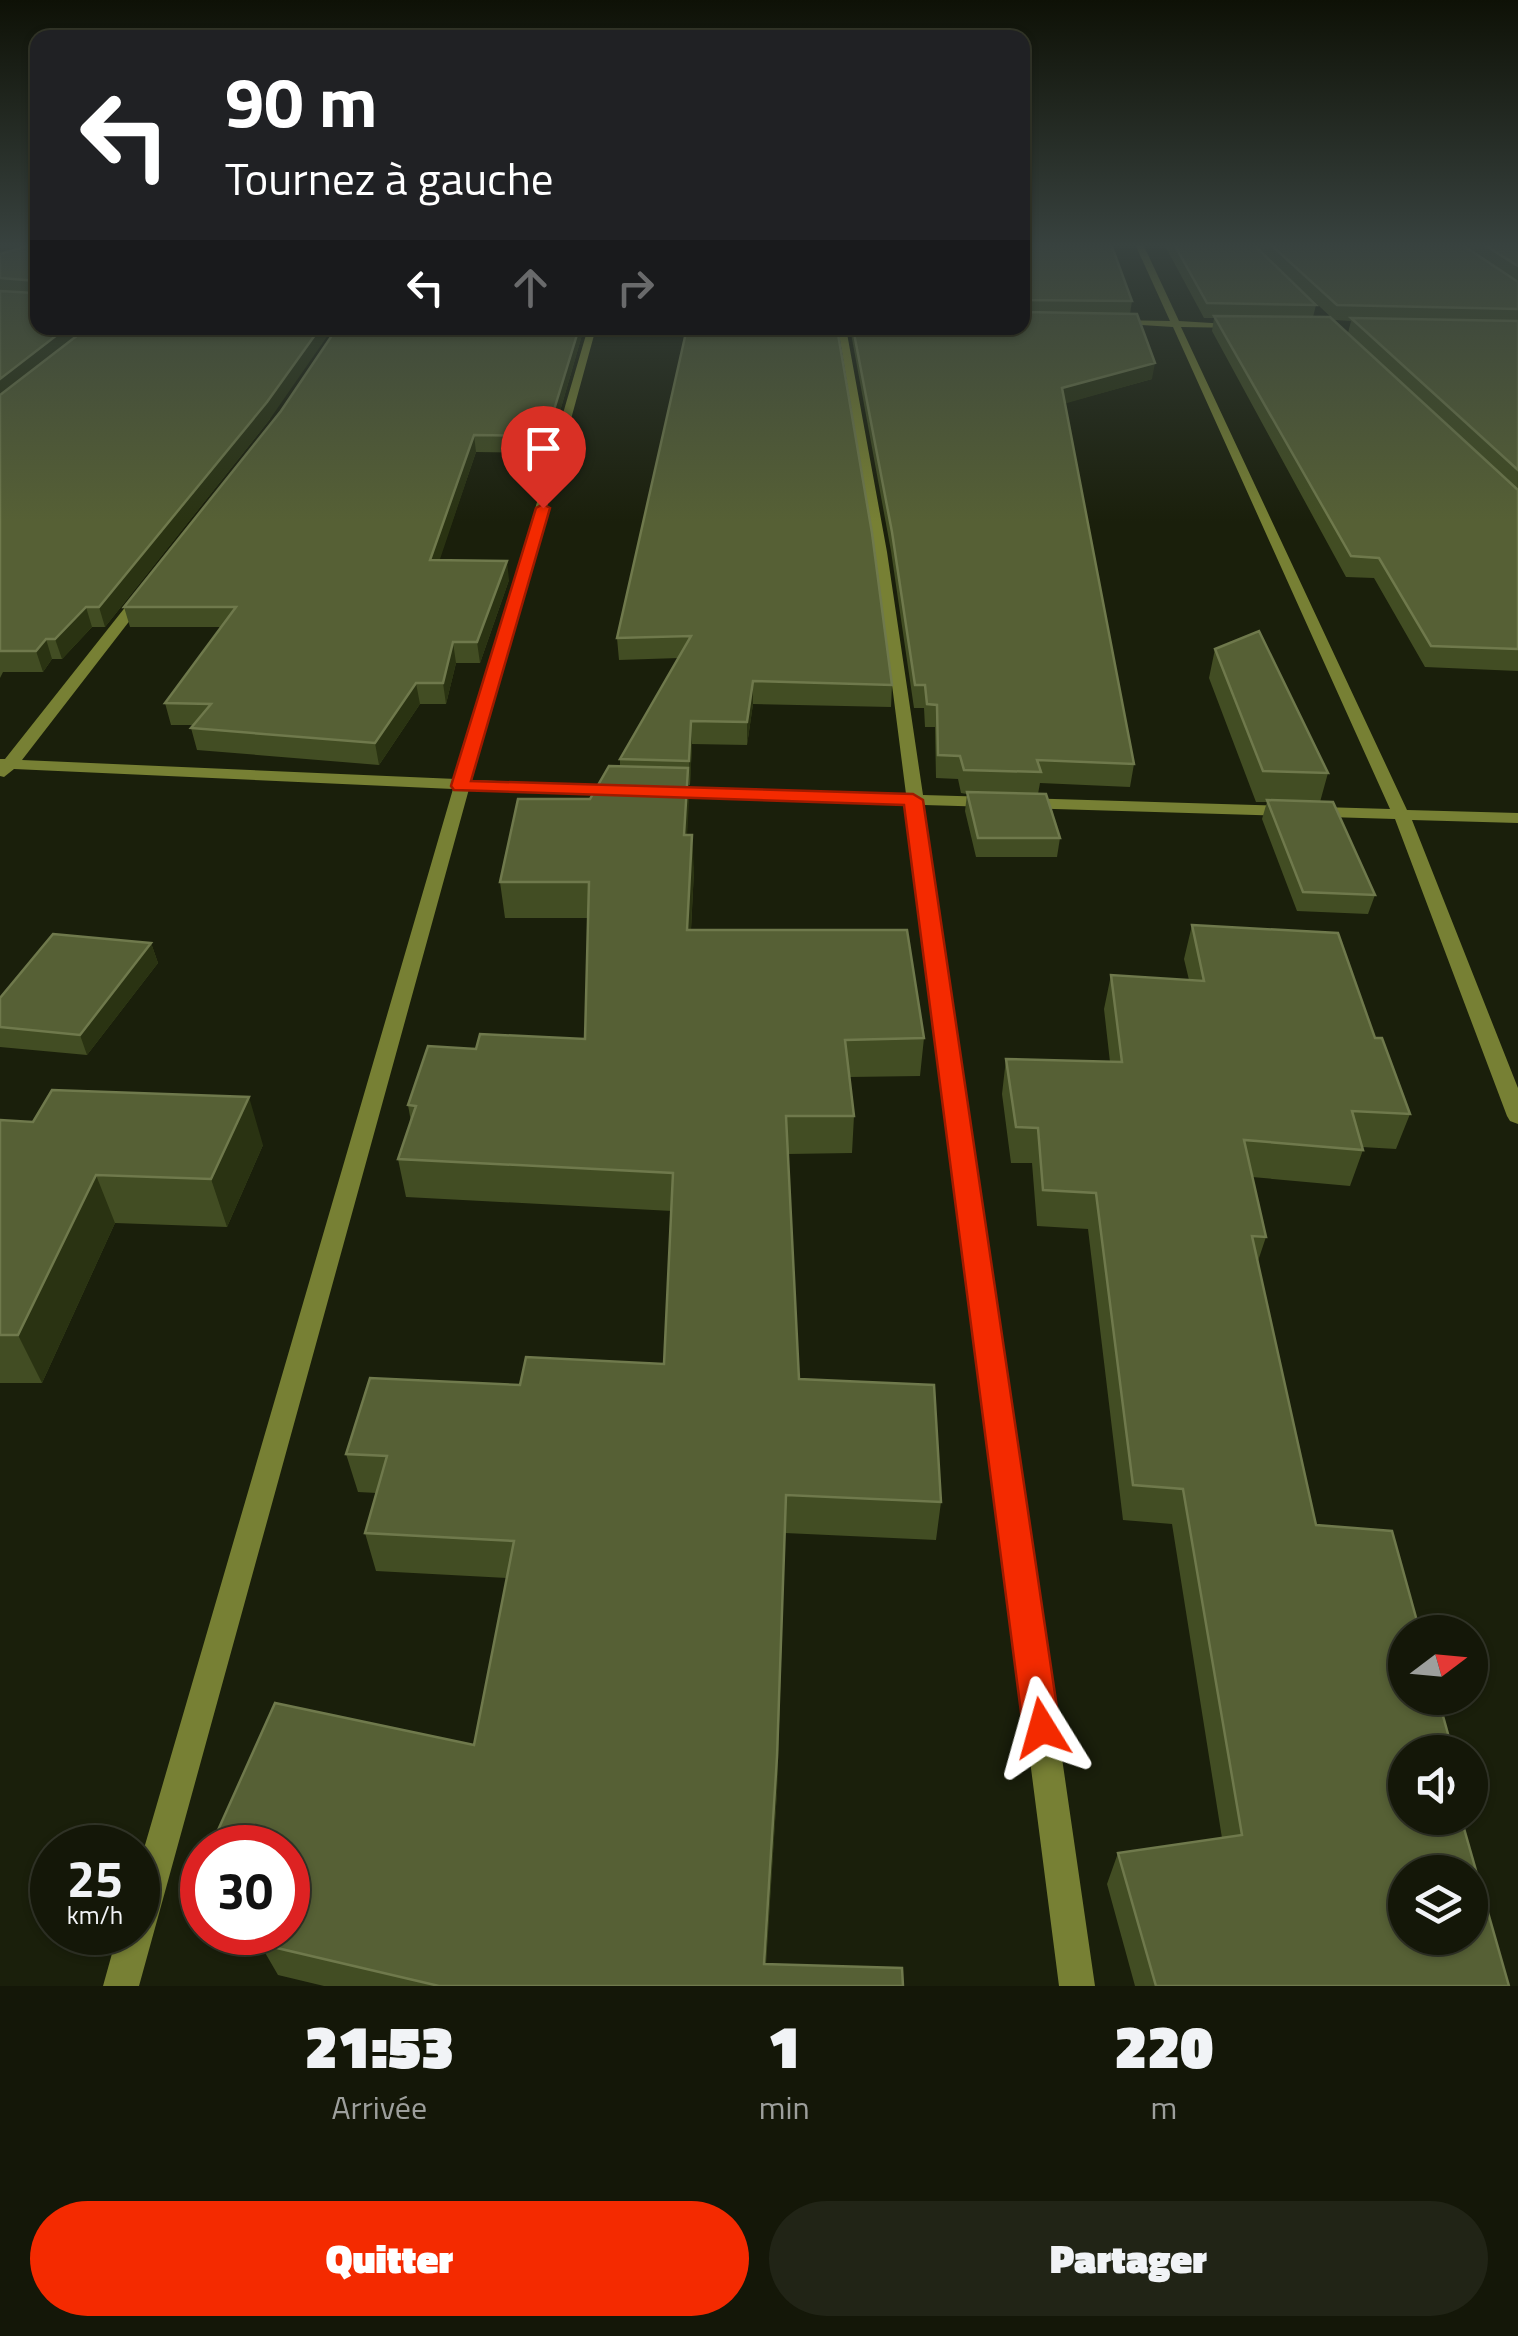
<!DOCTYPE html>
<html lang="fr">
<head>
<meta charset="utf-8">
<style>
	body { margin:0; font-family:"Titillium Web",sans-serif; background:#212416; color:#f1f3f6; height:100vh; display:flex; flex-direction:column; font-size:38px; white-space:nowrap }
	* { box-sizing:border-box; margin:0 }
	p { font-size:32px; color:#9d9f9c }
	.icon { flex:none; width:55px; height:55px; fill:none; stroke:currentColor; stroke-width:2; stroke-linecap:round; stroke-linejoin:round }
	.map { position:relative; height:1986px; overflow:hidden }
	.side { display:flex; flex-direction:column; background:#141708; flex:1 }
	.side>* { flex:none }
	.guide { position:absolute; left:30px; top:30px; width:1000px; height:305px; border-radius:20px; box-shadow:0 2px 8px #0004,0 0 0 2px #333629; background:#202124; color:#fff; overflow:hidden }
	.needle { width:65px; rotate:74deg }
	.fabs { position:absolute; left:1388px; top:1615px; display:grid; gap:20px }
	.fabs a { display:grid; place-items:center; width:100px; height:100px; border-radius:50%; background:#141708; box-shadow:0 2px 8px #0004,0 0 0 2px #333629; font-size:50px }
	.speed { position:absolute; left:30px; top:1825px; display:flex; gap:20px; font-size:50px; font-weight:700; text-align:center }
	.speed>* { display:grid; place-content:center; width:130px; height:130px; border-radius:50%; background:#141708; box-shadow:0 2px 8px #0004,0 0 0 2px #333629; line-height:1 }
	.speed small { font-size:25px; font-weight:400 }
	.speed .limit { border:15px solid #d22; background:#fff; color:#111 }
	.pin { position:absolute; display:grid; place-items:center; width:85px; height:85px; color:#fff; margin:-102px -42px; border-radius:50% 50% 50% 0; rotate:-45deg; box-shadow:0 0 10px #0007 }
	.pin .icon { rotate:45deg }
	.me { position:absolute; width:110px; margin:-55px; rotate:352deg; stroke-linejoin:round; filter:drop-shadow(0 0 8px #0008) }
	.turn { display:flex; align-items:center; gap:35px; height:210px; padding:0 30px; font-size:45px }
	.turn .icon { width:130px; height:130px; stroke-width:2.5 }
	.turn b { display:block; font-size:70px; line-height:85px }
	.lanes { display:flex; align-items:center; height:95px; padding:0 30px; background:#0003; justify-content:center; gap:50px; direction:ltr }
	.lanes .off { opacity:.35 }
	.eta { display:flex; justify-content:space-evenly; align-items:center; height:170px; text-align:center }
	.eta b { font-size:60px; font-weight:800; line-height:70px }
	.action { display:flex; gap:20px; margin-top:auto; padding:20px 30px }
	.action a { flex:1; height:115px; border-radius:60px; background:#f42a00; color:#fff; font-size:40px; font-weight:800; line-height:115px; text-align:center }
	.action a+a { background:#212416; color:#f1f3f6 }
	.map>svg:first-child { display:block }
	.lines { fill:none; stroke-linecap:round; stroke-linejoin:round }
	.minor { fill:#778034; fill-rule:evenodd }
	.wall { fill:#424d23 }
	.shaded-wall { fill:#2a3312 }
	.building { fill:#566035; stroke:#6f794c; stroke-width:2.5; fill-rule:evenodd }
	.route { fill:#f42a00; stroke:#9f1b00; stroke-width:2.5 }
</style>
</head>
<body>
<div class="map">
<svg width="1518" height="1986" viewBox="0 0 1518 1986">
	<rect width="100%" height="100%" fill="#1a1f0b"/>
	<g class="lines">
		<path class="minor" d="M 1135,244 L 1143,244 L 1179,321 L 1244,325 L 1240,328 L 1181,327 L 1407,810 L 1518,813 L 1518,823 L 1412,820 L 1518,1088 L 1518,1124 L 1510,1121 L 1507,1116 L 1395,819 L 1021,808 L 1013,803 L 1021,798 L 1390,809 L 1173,327 L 1110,323 L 1114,320 L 1170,321 Z
			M 588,328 L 596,328 L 472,780 L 622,786 L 630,791 L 622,796 L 469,789 L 139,1986 L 103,1986 L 118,1932 L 138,1932 L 138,1869 L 453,789 L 14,769 L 4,777 L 0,776 L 0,759 L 5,759 L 138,591 L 143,590 L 150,594 L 148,597 L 22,760 L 456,779 Z
			M 838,328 L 846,328 L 887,552 L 923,795 L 992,797 L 1000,802 L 992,807 L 924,805 L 1095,1986 L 1059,1986 L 907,804 L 661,797 L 653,792 L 661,787 L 906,794 L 875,552 Z"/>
	</g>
	<path class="wall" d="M 0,244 L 38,244 L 38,328 L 270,419 L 105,627 L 92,627 L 62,659 L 52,659 L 43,672 L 3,672 L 0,678 Z
		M 1022,244 L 1132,301 L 1130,314 L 1152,379 L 1065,403 L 1134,764 L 1130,787 L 1040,783 L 1038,794 L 1060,838 L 1057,857 L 976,857 L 965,811 L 967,794 L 961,793 L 958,779 L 936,778 L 935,727 L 925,727 L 924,708 L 914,708 L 891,551 L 850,328 L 1022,328 Z
		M 1164,244 L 1253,244 L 1316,305 L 1313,317 L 1348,333 L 1351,321 L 1334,320 L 1253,244 L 1518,244 L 1518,671 L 1425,667 L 1374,578 L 1346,577 L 1212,331 L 1214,318 L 1204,318 Z
		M 337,328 L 584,328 L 548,453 L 476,452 L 439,560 L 509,580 L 480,663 L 456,663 L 446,704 L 420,704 L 379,765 L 197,750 L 191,728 L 194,725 L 171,725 L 165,703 L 221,627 L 130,627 L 124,607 L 281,411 Z
		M 687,328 L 892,685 L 891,707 L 753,704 L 747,745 L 692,744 L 690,785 L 688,785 L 687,835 L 694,870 L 691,930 L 924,1038 L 920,1076 L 850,1077 L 854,1116 L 852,1153 L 788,1154 L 799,1379 L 941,1502 L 936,1540 L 785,1533 L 777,1791 L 766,1964 L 903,1986 L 324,1986 L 278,1975 L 260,1944 L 474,1745 L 507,1578 L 376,1571 L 365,1533 L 377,1493 L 358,1492 L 346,1454 L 520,1385 L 664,1364 L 672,1211 L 406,1197 L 398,1159 L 411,1122 L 408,1105 L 476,1049 L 585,1039 L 588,918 L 505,918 L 500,882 L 590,799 L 620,767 L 620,759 L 679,658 L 619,660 L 617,638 Z
		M 1215,649 L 1328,773 L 1320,802 L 1375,895 L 1368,914 L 1297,911 L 1262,819 L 1267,802 L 1256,802 L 1209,678 Z
		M 1192,925 L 1375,1038 L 1410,1114 L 1396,1149 L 1362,1147 L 1363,1150 L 1350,1186 L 1252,1177 L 1266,1237 L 1258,1261 L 1316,1525 L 1405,1818 L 1468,1818 L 1463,1824 L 1509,1986 L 1135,1986 L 1107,1884 L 1118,1853 L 1222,1838 L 1172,1524 L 1123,1520 L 1088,1229 L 1037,1226 L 1032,1163 L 1011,1163 L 1002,1094 L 1006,1059 L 1110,1062 L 1104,1009 L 1111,975 L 1189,980 L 1184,959 Z
		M 151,943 L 158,963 L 87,1055 L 0,1047 L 0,998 Z
		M 0,1120 L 263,1145 L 227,1227 L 115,1223 L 42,1383 L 0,1383 Z"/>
	<path class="shaded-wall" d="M 0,244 L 36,244 L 0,256 Z
		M 66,328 L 89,328 L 0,399 L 0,379 Z
		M 320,328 L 333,328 L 270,419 L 105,627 L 99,607 Z
		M 579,328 L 584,328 L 548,453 L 546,436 Z
		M 1155,363 L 1152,379 L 1060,405 L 1062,388 Z
		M 474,435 L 476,452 L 433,580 L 430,560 Z
		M 507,561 L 509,580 L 480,663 L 477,642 Z
		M 86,607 L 92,627 L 62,659 L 55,639 Z
		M 46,639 L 52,659 L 43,672 L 36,651 Z
		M 453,642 L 456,663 L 446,704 L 443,683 Z
		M 753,681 L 753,704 L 747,745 L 747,722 Z
		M 416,683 L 420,704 L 379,765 L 375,743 Z
		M 691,721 L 692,744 L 690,785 L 689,761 Z
		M 688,768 L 689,802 L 685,870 L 684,835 Z
		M 692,835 L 694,870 L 689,966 L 687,930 Z
		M 151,943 L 158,963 L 87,1055 L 80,1035 Z
		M 249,1097 L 263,1145 L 227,1227 L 211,1179 Z
		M 96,1175 L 115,1223 L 42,1383 L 18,1335 Z
		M 786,1495 L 777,1791 L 764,1986 L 764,1964 Z"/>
	<path class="building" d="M 34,244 L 38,244 L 38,328 L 66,328 L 0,379 L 0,291 L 34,293 L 37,281 L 0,278 L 0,254 Z
		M 1022,244 L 1111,244 L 1132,301 L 1022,300 Z
		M 1174,244 L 1253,244 L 1316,305 L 1207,303 Z
		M 1270,244 L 1461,244 L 1518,282 L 1518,309 L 1337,305 Z
		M 1483,244 L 1518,244 L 1518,266 Z
		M 1022,310 L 1024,312 L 1137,314 L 1155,363 L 1062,388 L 1134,764 L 1037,760 L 1041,772 L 964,770 L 960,756 L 938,755 L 937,705 L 927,704 L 925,685 L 915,685 L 892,532 L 853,328 L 1022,328 Z
		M 1214,316 L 1330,317 L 1518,490 L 1518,649 L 1431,646 L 1379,558 L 1351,556 Z
		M 1351,318 L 1518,321 L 1518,470 Z
		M 87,328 L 320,328 L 267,402 L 99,607 L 86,607 L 55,639 L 46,639 L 36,651 L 0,651 L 0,395 Z
		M 337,328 L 579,328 L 546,436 L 474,435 L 430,560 L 507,561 L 477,642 L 453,642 L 443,683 L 416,683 L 375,743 L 191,728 L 211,704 L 165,703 L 236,607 L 124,607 L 281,411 Z
		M 687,328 L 837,328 L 872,533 L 892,685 L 753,681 L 747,722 L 691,721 L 689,761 L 620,759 L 691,636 L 617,638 Z
		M 1259,631 L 1328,773 L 1263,771 L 1215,649 Z
		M 609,766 L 688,768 L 684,835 L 692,835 L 687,930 L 907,930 L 924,1038 L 845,1040 L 854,1116 L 786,1116 L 799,1379 L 934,1385 L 941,1502 L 786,1495 L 777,1757 L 764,1964 L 902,1968 L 903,1986 L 439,1986 L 260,1944 L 264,1932 L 288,1932 L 288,1848 L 210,1848 L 275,1703 L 474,1745 L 514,1541 L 365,1533 L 387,1456 L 346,1454 L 370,1378 L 520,1385 L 526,1357 L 664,1364 L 673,1173 L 398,1159 L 416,1106 L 408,1105 L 428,1046 L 476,1049 L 480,1034 L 585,1039 L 589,882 L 500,882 L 518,799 L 590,799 Z
		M 967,792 L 1046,794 L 1060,838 L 978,838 Z
		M 1267,800 L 1333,802 L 1375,895 L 1303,892 Z
		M 1192,925 L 1338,933 L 1375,1038 L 1382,1038 L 1410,1114 L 1352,1111 L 1363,1150 L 1244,1140 L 1266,1237 L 1252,1236 L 1316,1525 L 1392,1531 L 1420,1632 L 1405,1632 L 1405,1698 L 1438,1698 L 1453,1752 L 1405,1752 L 1405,1818 L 1461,1818 L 1509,1986 L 1156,1986 L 1118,1853 L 1242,1835 L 1183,1489 L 1133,1485 L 1096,1193 L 1043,1190 L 1038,1128 L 1016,1127 L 1006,1059 L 1122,1062 L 1111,975 L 1204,981 ZM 1405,1872 L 1470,1872 L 1470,1938 L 1405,1938 Z
		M 53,934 L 151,943 L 80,1035 L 0,1027 L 0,998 Z
		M 52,1090 L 249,1097 L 211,1179 L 96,1175 L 18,1335 L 0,1335 L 0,1120 L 33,1122 Z
		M 202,1863 L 202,1876 L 197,1875 Z"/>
	<linearGradient id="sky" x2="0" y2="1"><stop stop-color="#0e1106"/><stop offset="0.47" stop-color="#38423f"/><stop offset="1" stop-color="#38423f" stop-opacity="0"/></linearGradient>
	<rect width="1518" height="522" fill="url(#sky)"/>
	<path class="route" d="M 543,504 L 550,508 L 471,781 L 913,794 L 923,800 L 1060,1728 L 1054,1741 L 1042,1746 L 1029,1741 L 1023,1728 L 904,805 L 454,790 L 451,786 L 536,508 Z"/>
</svg>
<div class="fabs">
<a><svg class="needle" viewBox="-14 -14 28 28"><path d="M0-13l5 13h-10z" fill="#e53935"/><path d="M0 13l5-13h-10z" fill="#9d9f9c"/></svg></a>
<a><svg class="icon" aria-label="sound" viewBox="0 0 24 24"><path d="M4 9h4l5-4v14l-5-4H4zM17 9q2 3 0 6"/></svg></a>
<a><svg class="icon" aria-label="layers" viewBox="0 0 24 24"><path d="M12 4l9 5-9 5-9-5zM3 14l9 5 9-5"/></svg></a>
</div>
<div class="speed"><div>25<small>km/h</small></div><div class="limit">30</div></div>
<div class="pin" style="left:543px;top:508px;background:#d93025"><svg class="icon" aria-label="arrive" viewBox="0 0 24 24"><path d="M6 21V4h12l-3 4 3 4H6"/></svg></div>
<svg class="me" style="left:1042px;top:1728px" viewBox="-20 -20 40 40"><path d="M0-17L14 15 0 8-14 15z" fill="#f42a00" stroke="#fff" stroke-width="4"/></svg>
<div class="guide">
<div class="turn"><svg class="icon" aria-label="left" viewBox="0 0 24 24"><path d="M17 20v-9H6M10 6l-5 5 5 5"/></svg><div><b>90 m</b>Tournez à gauche</div></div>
<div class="lanes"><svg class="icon" aria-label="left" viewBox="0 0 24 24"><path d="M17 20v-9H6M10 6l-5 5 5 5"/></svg><svg class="icon off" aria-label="ahead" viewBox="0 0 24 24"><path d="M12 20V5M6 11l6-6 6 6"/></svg><svg class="icon off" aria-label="right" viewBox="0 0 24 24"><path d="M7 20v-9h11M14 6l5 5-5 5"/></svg></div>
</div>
</div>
<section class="side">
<div class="eta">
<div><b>21:53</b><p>Arrivée</p></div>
<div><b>1</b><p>min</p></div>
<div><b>220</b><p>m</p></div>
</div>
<div class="action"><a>Quitter</a><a>Partager</a></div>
</section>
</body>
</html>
